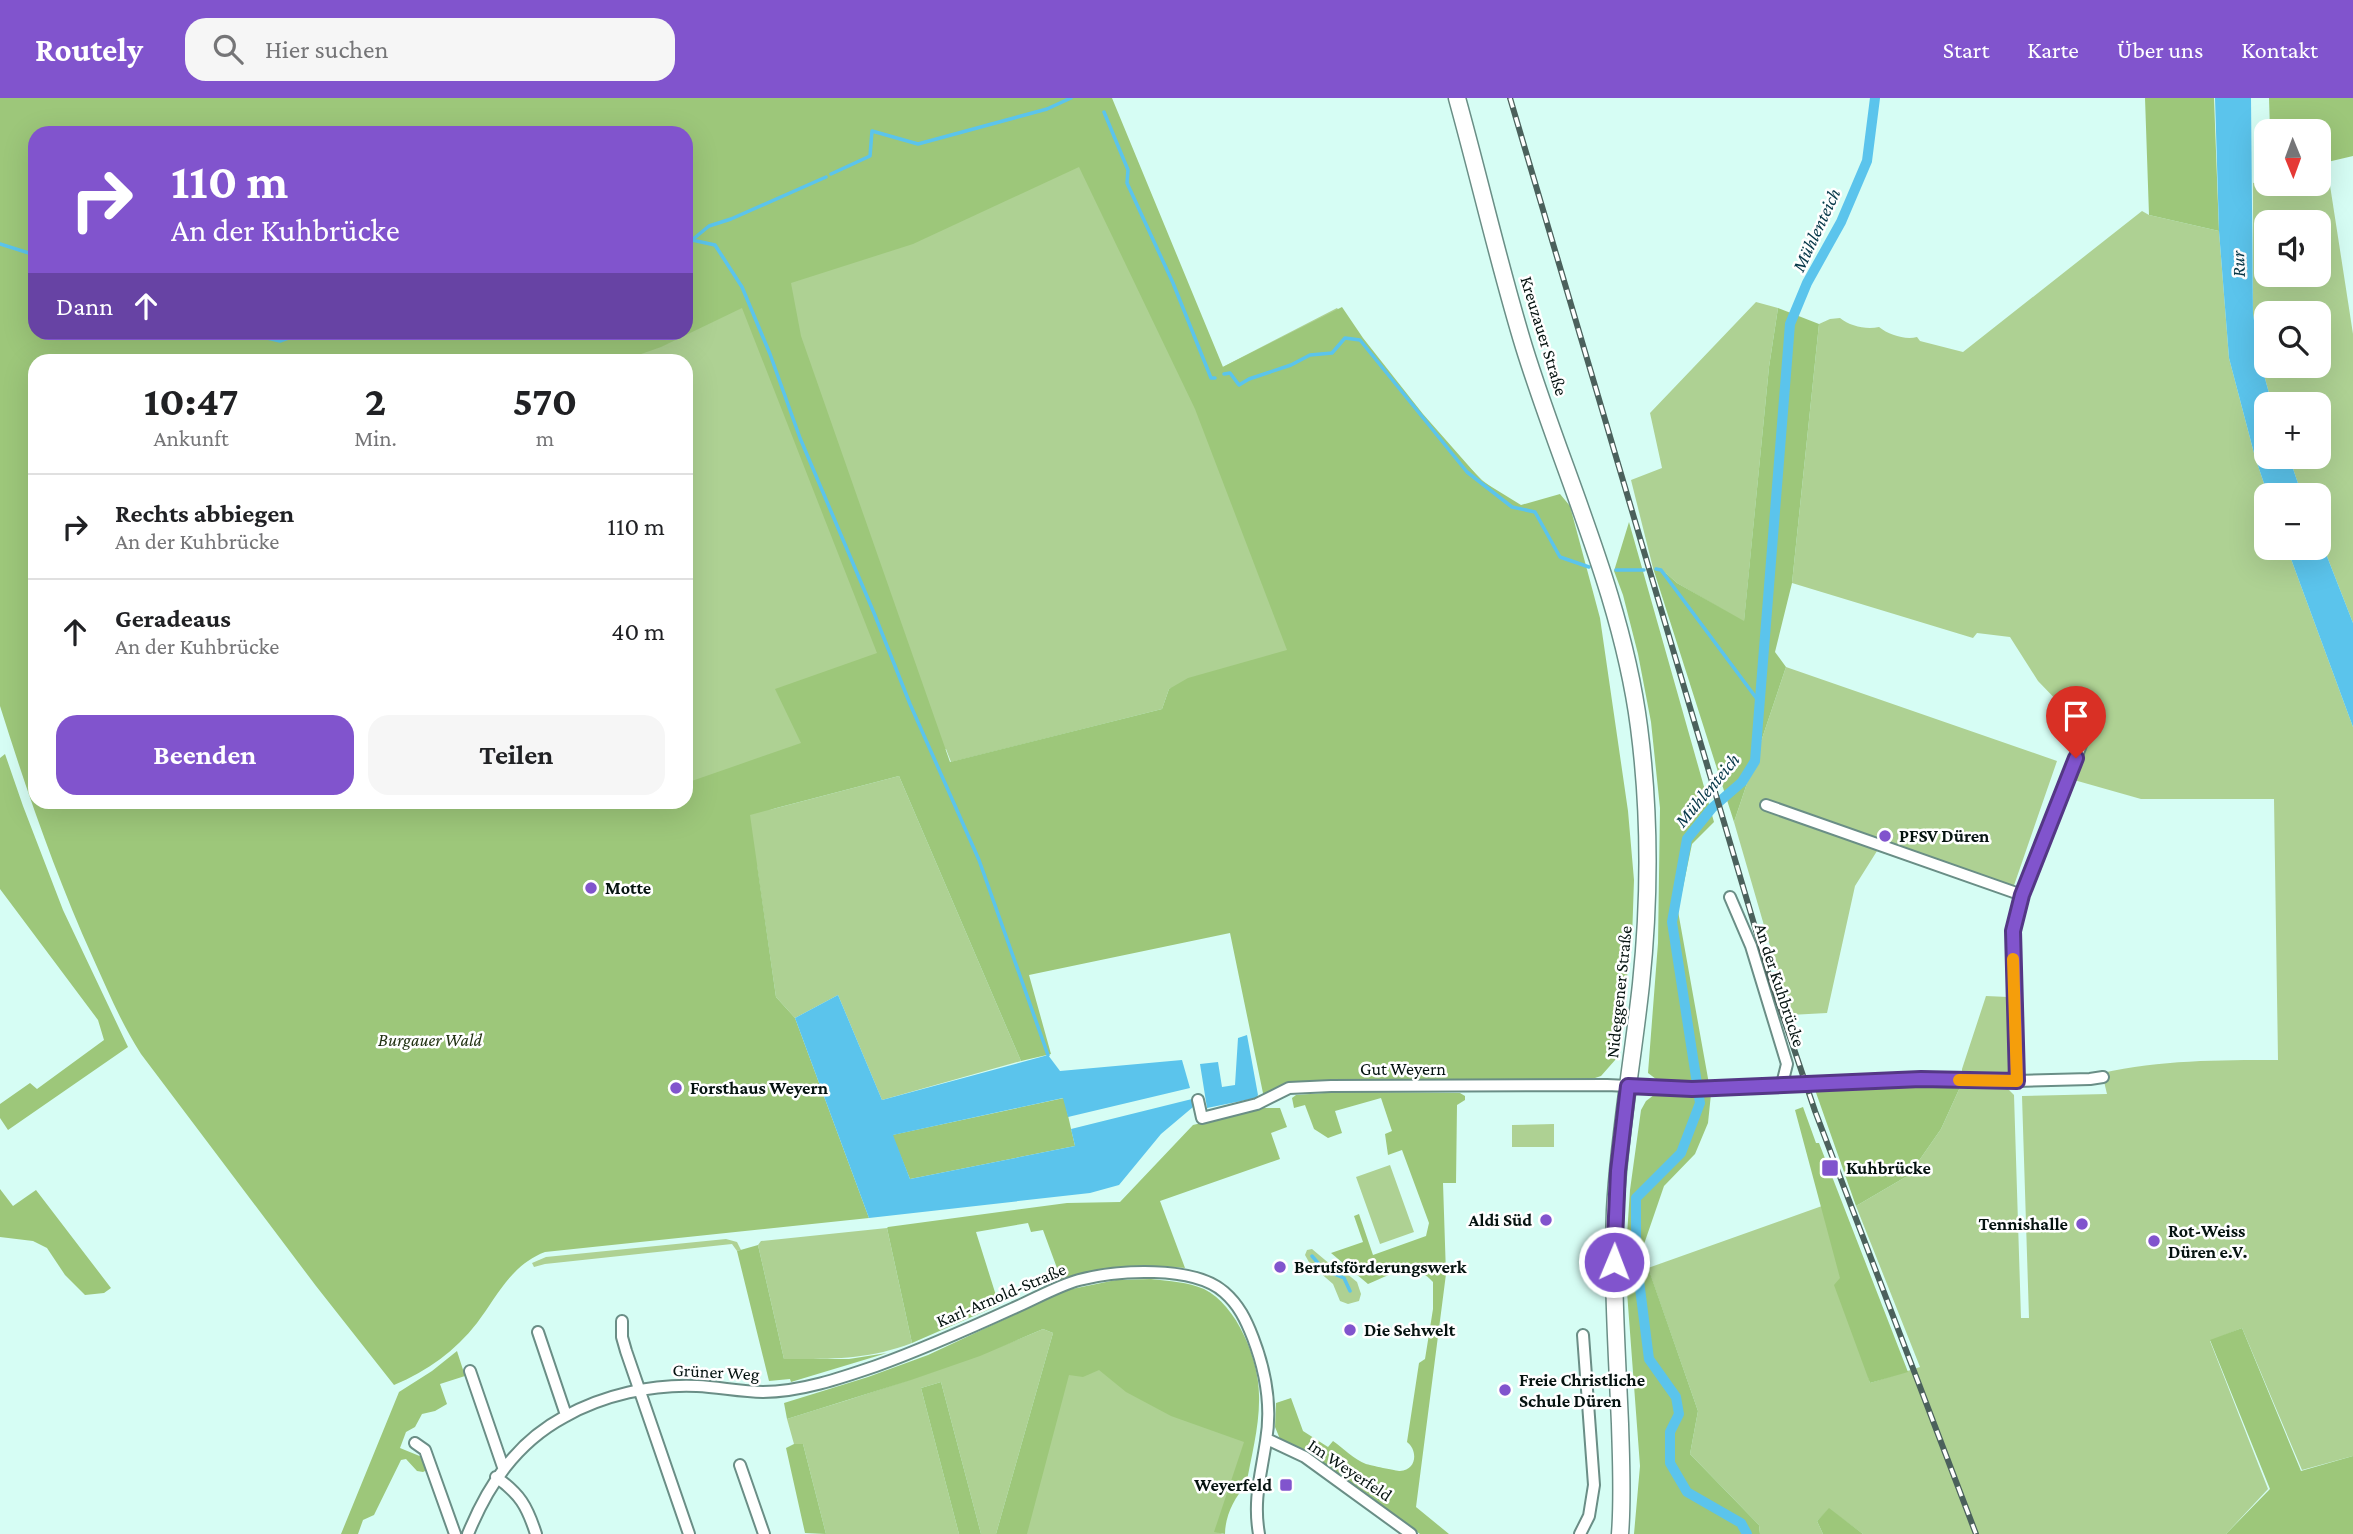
<!DOCTYPE html>
<html lang="de">
<head>
<meta charset="utf-8">
<style>
	body { margin:0; font-family:"Crimson Pro",serif; background:#f6f6f6; color:#202124; height:100vh; display:flex; flex-direction:column; font-size:26px; white-space:nowrap }
	* { box-sizing:border-box; margin:0 }
	p { font-size:23px; color:#757577 }
	.icon { flex:none; width:38px; height:38px; fill:none; stroke:currentColor; stroke-width:2; stroke-linecap:round; stroke-linejoin:round }
	.map { position:relative; flex:1; overflow:hidden }
	.panel { position:absolute; left:28px; top:256px; width:665px; height:455px; display:flex; flex-direction:column; background:#fff; border-radius:21px; box-shadow:0 7px 28px #0002 }
	.panel>* { flex:none }
	.hud { position:absolute; left:28px; top:28px; width:665px; height:214px; border-radius:21px; box-shadow:0 7px 28px #0002; background:#8154cd; color:#fff; overflow:hidden }
	.needle { width:46px; rotate:179deg }
	.fabs { position:absolute; left:2254px; top:21px; display:grid; gap:14px }
	.fabs a { display:grid; place-items:center; width:77px; height:77px; border-radius:14px; background:#fff; box-shadow:0 7px 28px #0002; font-size:35px }
	.pin { position:absolute; display:grid; place-items:center; width:60px; height:60px; color:#fff; margin:-72px -30px; border-radius:50% 50% 50% 0; rotate:-45deg; box-shadow:0 0 7px #0007 }
	.pin .icon { rotate:45deg }
	.me { position:absolute; width:77px; margin:-38px; rotate:1deg; stroke-linejoin:round; filter:drop-shadow(0 0 5px #0008) }
	.turn { display:flex; align-items:center; gap:24px; height:147px; padding:0 28px; font-size:32px }
	.turn .icon { width:91px; height:91px; stroke-width:2.5 }
	.turn b { display:block; font-size:49px; line-height:60px }
	.then { display:flex; align-items:center; height:66px; padding:0 28px; background:#0003; gap:14px; font-size:26px }
	.eta { display:flex; justify-content:space-evenly; align-items:center; height:119px; text-align:center }
	.eta b { font-size:42px; font-weight:700; line-height:49px }
	.action { display:flex; gap:14px; margin-top:auto; padding:14px 28px }
	.action a { flex:1; height:80px; border-radius:21px; background:#8154cd; color:#fff; font-size:28px; font-weight:700; line-height:80px; text-align:center }
	.action a+a { background:#f6f6f6; color:#202124 }
	ul { padding:0; list-style:none }
	li { display:flex; align-items:center; gap:21px; height:105px; padding:0 28px; border-top:2px solid #e0e0e0 }
	li div { flex:1 }
	li b { display:block; font-size:26px }
	li em { font-style:normal }
	header { display:flex; align-items:center; gap:42px; box-sizing:border-box; height:98px; padding:0 35px; background:#8154cd; color:#fff }
	header strong { font-size:33px }
	nav { display:flex; gap:38px; margin-inline-start:auto; font-size:24px }
	.search { width:490px; height:63px; background:#f6f6f6; display:flex; align-items:center; gap:18px; box-sizing:border-box; padding:0 24px; border-radius:21px; color:#757577; font-size:26px }
	.map>svg:first-child { display:block }
	.green { fill:#aed193; fill-rule:evenodd }
	.forest { fill:#9dc77a; fill-rule:evenodd }
	.water { fill:#5bc4ec }
	.lines { fill:none; stroke-linecap:round; stroke-linejoin:round }
	.stream { stroke:#5bc4ec; stroke-width:3.5 }
	.canal { stroke:#5bc4ec; stroke-width:10 }
	.street-casing { stroke:#6a8e86; stroke-width:14 }
	.secondary-casing { stroke:#6a8e86; stroke-width:19 }
	.street { stroke:#fff; stroke-width:10 }
	.secondary { stroke:#fff; stroke-width:16 }
	.rail-casing { stroke:#4b615c; stroke-width:6 }
	.rail { stroke:#fff; stroke-width:3.5; stroke-dasharray:10; stroke-linecap:butt }
	.route-casing { stroke:#543785; stroke-width:18 }
	.route { stroke:#8154cd; stroke-width:12 }
	.slow { stroke:#f59e0b; stroke-width:12 }
	.poi-dot { fill:#8154cd; stroke:#fff; stroke-width:2.5 }
	.labels { text-anchor:middle; dominant-baseline:central; stroke-width:5; stroke-linejoin:round; paint-order:stroke }
	.street-label { font-size:18px; fill:#051310; stroke:#fff }
	.poi-label { font-size:18px; font-weight:bold; fill:#051310; stroke:#fff; text-anchor:start }
	.park-label { font-size:18px; font-style:italic; fill:#213112; stroke:#fff }
	.water-label { font-size:19px; font-style:italic; fill:#063748; stroke:#fff }
</style>
</head>
<body>
<header>
<strong>Routely</strong>
<div class="search"><svg class="icon" aria-label="search" viewBox="0 0 24 24"><circle cx="10" cy="10" r="6"/><path d="M15 15l6 6"/></svg>Hier suchen</div>
<nav><a>Start</a><a>Karte</a><a>Über uns</a><a>Kontakt</a></nav>
</header>
<div class="map">
<svg width="2353" height="1436" viewBox="0 0 2353 1436">
	<rect width="100%" height="100%" fill="#d6fdf4"/>
	<path class="green" d="M 152,0 L 1034,0 L 1075,9 L 1209,276 L 1337,210 L 1408,301 L 1461,361 L 1482,382 L 1513,406 L 1539,410 L 1584,464 L 1169,591 L 1162,611 L 951,664 L 946,651 L 769,712 L 899,678 L 1021,963 L 882,1002 L 838,897 L 795,920 L 776,899 L 757,768 L 268,704 L 686,704 L 686,262 L 35,262 L 0,23 ZM 35,35 L 686,35 L 686,234 L 35,234 Z
		M 2327,68 L 2353,236 L 2353,525 L 2319,438 L 2319,397 L 2302,397 L 2289,359 L 2319,359 L 2319,306 L 2272,306 L 2261,266 L 2253,216 L 2253,85 L 2266,82 L 2266,86 L 2319,86 L 2319,70 ZM 2266,124 L 2319,124 L 2319,177 L 2266,177 ZM 2266,215 L 2319,215 L 2319,268 L 2266,268 Z
		M 2142,113 L 2149,117 L 2219,133 L 2229,260 L 2255,359 L 2268,397 L 2266,397 L 2266,450 L 2287,450 L 2353,629 L 2353,1358 L 2302,1372 L 2242,1230 L 2210,1243 L 2268,1391 L 2226,1436 L 1863,1436 L 1829,1411 L 1817,1423 L 1823,1436 L 1760,1436 L 1759,1427 L 1690,1356 L 1698,1313 L 1648,1170 L 1822,1108 L 1870,1285 L 1920,1269 L 1856,1108 L 1909,1077 L 1941,1031 L 1961,987 L 2006,989 L 2014,997 L 2021,1220 L 2029,1220 L 2022,998 L 2107,996 L 2102,975 C 2160,962 2218,962 2278,962 L 2274,701 L 2141,701 L 2074,682 L 2090,637 L 2038,583 L 2010,539 L 1977,535 L 1973,540 L 1792,485 L 1819,226 L 1830,221 L 1840,220 C 1850,228 1866,232 1879,229 C 1889,237 1905,242 1917,239 L 1920,243 L 1963,254 Z
		M 1756,204 L 1778,210 L 1769,269 L 1744,524 L 1677,485 L 1667,476 L 1653,470 L 1631,382 L 1662,370 L 1650,315 Z
		M 1786,569 L 2057,663 L 2010,799 L 1877,753 L 1855,788 L 1827,915 L 1790,917 L 1734,724 Z
		M 1986,898 L 2008,899 L 2010,975 L 2003,978 L 1962,977 L 1962,971 Z
		M 1554,1026 L 1554,1049 L 1512,1049 L 1512,1027 Z
		M 1390,1067 L 1414,1134 L 1380,1146 L 1356,1079 Z
		M 887,1130 L 912,1245 C 868,1262 830,1261 784,1261 L 758,1147 L 761,1143 Z
		M 726,1141 L 737,1144 L 741,1152 L 737,1153 L 732,1146 L 545,1166 L 534,1169 L 532,1165 L 546,1159 Z
		M 1312,1151 L 1331,1167 L 1334,1165 L 1357,1184 L 1361,1196 L 1359,1203 L 1348,1206 L 1340,1203 L 1333,1186 L 1310,1166 L 1305,1157 L 1307,1152 Z
		M 1043,1231 L 1053,1235 L 996,1436 L 981,1436 L 941,1284 L 921,1290 L 959,1436 L 826,1436 L 803,1346 L 794,1346 L 787,1321 C 874,1294 960,1267 1043,1231 Z
		M 1078,1233 L 1250,1333 L 1216,1433 L 1223,1436 L 1024,1436 Z"/>
	<path class="forest" d="M 0,0 L 1112,0 L 1223,269 L 1342,209 L 1363,240 L 1423,316 L 1482,383 L 1521,407 L 1560,396 L 1570,408 L 1600,520 L 1628,713 L 1634,782 L 1632,841 L 1616,961 L 1601,978 L 1583,984 L 1338,984 L 1264,1000 L 1230,835 L 1029,877 L 1051,956 L 1021,963 L 899,678 L 750,717 L 776,899 L 795,920 L 869,1120 L 545,1154 C 511,1167 498,1197 477,1225 C 455,1253 428,1273 394,1287 L 316,1188 L 141,956 C 121,925 108,893 93,860 C 56,778 27,694 0,608 ZM 35,35 L 686,35 L 686,234 L 35,234 ZM 1079,69 L 1195,311 L 1287,552 L 1188,580 L 1169,591 L 1162,611 L 950,664 L 801,238 L 791,185 L 913,146 ZM 742,210 L 877,555 L 775,591 L 801,645 L 686,685 L 686,704 L 630,704 L 622,706 L 620,704 L 35,704 L 35,262 L 624,262 L 661,249 Z
		M 2145,0 L 2214,0 L 2219,133 L 2149,117 Z
		M 2269,0 L 2353,0 L 2353,58 L 2319,66 L 2319,33 L 2270,33 Z
		M 1778,210 L 1819,226 L 1792,485 L 1775,554 L 1786,569 L 1734,724 L 1653,470 L 1667,476 L 1677,485 L 1744,523 L 1769,269 Z
		M 1629,424 L 1714,724 L 1692,746 L 1678,813 L 1709,986 L 1656,981 L 1648,975 L 1658,845 L 1660,710 L 1651,624 L 1638,556 L 1623,497 L 1614,473 Z
		M 5,656 L 23,708 L 63,812 L 128,949 L 8,1032 L 0,1020 L 0,1006 L 30,985 L 37,991 L 104,942 L 98,922 L 0,791 L 0,660 Z
		M 1921,986 L 1961,987 L 1941,1031 L 1909,1077 L 1856,1108 L 1814,989 Z
		M 1338,994 L 1460,995 L 1465,998 L 1465,1002 L 1457,1007 L 1456,1085 L 1443,1085 L 1446,1176 L 1416,1409 L 1449,1436 L 1420,1436 L 1307,1355 L 1280,1341 L 1275,1329 L 1276,1305 L 1291,1300 L 1303,1333 L 1328,1349 L 1333,1343 C 1344,1351 1354,1361 1366,1366 C 1369,1367 1397,1373 1400,1373 C 1417,1372 1418,1352 1407,1344 L 1419,1265 L 1425,1261 L 1433,1211 L 1433,1184 C 1412,1161 1393,1176 1368,1186 L 1331,1155 L 1363,1144 L 1354,1118 L 1359,1116 L 1373,1157 L 1426,1138 L 1429,1125 L 1402,1052 L 1388,1057 L 1385,1036 L 1392,1033 L 1381,1000 L 1335,1013 L 1342,1035 L 1328,1040 L 1314,1031 L 1305,1007 L 1294,1010 L 1292,1000 L 1296,997 Z
		M 1711,996 L 1708,1025 L 1695,1056 L 1664,1088 L 1642,1152 L 1698,1313 L 1690,1356 L 1759,1427 L 1760,1436 L 1634,1436 L 1640,1368 L 1625,1167 L 1630,1092 L 1641,1012 L 1646,1003 L 1654,997 Z
		M 1064,1000 L 1075,1048 L 910,1081 L 892,1037 Z
		M 1803,1009 L 1816,1045 L 1819,1045 L 1908,1274 L 1870,1285 L 1834,1187 L 1840,1180 L 1795,1012 Z
		M 1262,1010 L 1280,1010 L 1287,1029 L 1271,1035 L 1280,1061 L 1160,1103 L 1185,1170 C 1142,1166 1102,1169 1061,1181 L 1043,1132 L 1031,1134 L 1028,1125 L 976,1134 L 999,1207 L 912,1245 L 887,1130 L 888,1129 L 1067,1105 L 1120,1104 L 1193,1027 Z
		M 0,1091 L 13,1108 L 36,1092 L 111,1190 L 104,1195 L 85,1197 L 65,1177 L 47,1150 L 33,1143 L 0,1139 Z
		M 758,1147 L 784,1261 L 849,1261 L 887,1255 L 791,1284 L 790,1281 L 769,1283 L 737,1153 Z
		M 1151,1181 C 1169,1183 1188,1184 1204,1191 C 1237,1207 1259,1262 1259,1297 C 1260,1327 1251,1359 1246,1388 C 1234,1399 1225,1419 1225,1436 L 1214,1434 L 1244,1344 L 1171,1318 L 1126,1294 L 1099,1272 L 1083,1279 L 1069,1277 L 1027,1436 L 996,1436 L 1053,1235 L 1043,1231 L 980,1258 L 911,1282 L 787,1321 L 784,1305 L 868,1279 L 928,1257 L 1067,1192 L 1116,1182 Z
		M 2242,1230 L 2301,1373 L 2353,1358 L 2353,1436 L 2226,1436 L 2270,1391 L 2210,1242 Z
		M 457,1253 L 465,1278 L 440,1286 L 447,1306 L 435,1313 L 422,1316 L 415,1329 L 406,1334 L 400,1350 L 422,1359 L 427,1372 L 423,1374 L 417,1373 L 406,1361 L 401,1362 L 374,1417 L 363,1422 L 358,1436 L 341,1436 L 399,1294 L 432,1273 Z
		M 941,1284 L 981,1436 L 959,1436 L 921,1290 Z
		M 794,1346 L 803,1346 L 826,1436 L 805,1435 L 786,1350 Z
		M 1829,1410 L 1863,1436 L 1823,1436 L 1817,1423 Z"/>
	<path class="water" d="M 2215,0 L 2251,0 L 2253,216 L 2261,266 L 2272,306 L 2266,306 L 2266,359 L 2289,359 L 2302,397 L 2268,397 L 2255,359 L 2229,260 L 2219,133 Z
		M 2319,438 L 2353,525 L 2353,629 L 2287,450 L 2319,450 Z
		M 838,897 L 882,1002 L 1048,957 L 1060,973 L 1182,962 L 1190,990 L 1068,1019 L 1063,1000 L 893,1037 L 910,1081 L 1075,1048 L 1071,1031 L 1192,1001 L 1193,1009 L 1161,1036 L 1119,1087 L 1090,1095 L 869,1120 L 795,920 Z
		M 1247,937 L 1258,997 L 1256,1000 L 1207,1010 L 1200,966 L 1218,964 L 1222,989 L 1235,987 L 1238,940 Z"/>
	<g class="lines">
		<path class="stream" d="M 1104,14 L 1128,72 L 1127,85 L 1173,185 L 1211,280 L 1215,280
			M 831,76 L 870,58 L 872,33 L 918,46 L 1047,11 L 1071,0
			M 692,142 L 715,147 L 742,189 L 770,256 L 800,340 L 874,515 L 910,606 L 979,762 L 1048,957
			M 0,146 L 35,157
			M 686,162 L 692,142 L 709,128 L 731,121 L 826,79
			M 242,234 L 280,243 L 305,234
			M 1224,276 L 1230,275 L 1239,287 L 1249,281 L 1291,267 L 1310,257 L 1332,255 L 1345,240 L 1360,242 L 1467,374 L 1512,409 L 1535,414 L 1560,459 L 1589,469
			M 1656,471 L 1661,472 L 1760,605
			M 1616,472 L 1644,472
			M 1312,1158 L 1324,1172 L 1344,1180 L 1350,1193"/>
		<path class="canal" d="M 1747,1436 L 1741,1425 L 1687,1394 L 1670,1365 L 1670,1334 L 1679,1316 L 1676,1299 L 1649,1261 L 1636,1159 L 1636,1100 L 1681,1055 L 1700,1005 L 1672,824 L 1687,741 L 1712,710 L 1742,684 L 1755,663 L 1790,226 L 1807,185 L 1841,124 L 1867,63 L 1875,0"/>
		<defs>
			<path id="street" d="M 1766,707 L 2022,797
				M 1730,799 L 1751,848 L 1787,966 L 1782,986
				M 2017,983 L 2013,833 L 2022,797 L 2085,637
				M 1198,1002 L 1202,1020 L 1257,1006 L 1289,990 L 1331,988 L 1607,987 L 1692,991 L 1921,981 L 2017,983 L 2090,981 L 2103,979
				M 622,1223 L 622,1239 L 626,1253 L 689,1436
				M 538,1234 L 566,1317
				M 470,1273 L 503,1369
				M 1267,1341 L 1305,1359 L 1411,1436
				M 415,1345 L 425,1352 L 455,1436
				M 740,1367 L 764,1436
				M 496,1379 C 520,1396 527,1408 536,1436
				M 468,1436 C 488,1387 516,1345 564,1319 C 603,1297 652,1286 697,1288 C 719,1289 741,1294 763,1294 C 800,1294 841,1280 876,1268 C 923,1251 968,1231 1014,1210 C 1035,1201 1057,1188 1079,1182 C 1117,1172 1193,1167 1224,1194 C 1239,1207 1246,1222 1253,1240 C 1266,1274 1272,1308 1266,1343 C 1261,1377 1253,1402 1259,1436
				M 1580,1436 L 1589,1418 L 1594,1387 L 1583,1237"/>
			<path id="secondary" d="M 1457,0 C 1480,83 1499,167 1524,249 C 1563,375 1622,497 1639,629 C 1650,714 1650,800 1641,886 C 1633,961 1619,1036 1615,1112 C 1612,1183 1617,1255 1620,1326 C 1621,1362 1623,1399 1620,1436"/>
		</defs>
		<use href="#street" class="street-casing"/>
		<use href="#secondary" class="secondary-casing"/>
		<use href="#street" class="street"/>
		<use href="#secondary" class="secondary"/>
		<defs>
			<path id="rail" d="M 1510,0 L 1770,880 L 1815,1013 L 1976,1436"/>
		</defs>
		<use href="#rail" class="rail-casing"/>
		<use href="#rail" class="rail"/>
	</g>
	<g class="lines">
		<defs>
			<path id="route" d="M 1614,1164 L 1618,1073 L 1628,988 L 1692,991 L 1921,981 L 2017,983 L 2013,833 L 2022,797 L 2076,660"/>
		</defs>
		<use href="#route" class="route-casing"/>
		<use href="#route" class="route"/>
		<path class="slow" d="M 1959,982 L 2017,983 L 2013,861"/>
	</g>
	<g class="poi-dot">
		<circle cx="1885" cy="738" r="7"/>
		<circle cx="591" cy="790" r="7"/>
		<circle cx="676" cy="990" r="7"/>
		<rect x="1821" y="1061" width="18" height="18" rx="3.5"/>
		<circle cx="1546" cy="1122" r="7"/>
		<circle cx="2082" cy="1126" r="7"/>
		<circle cx="2154" cy="1143" r="7"/>
		<circle cx="1280" cy="1169" r="7"/>
		<circle cx="1350" cy="1232" r="7"/>
		<circle cx="1505" cy="1292" r="7"/>
		<rect x="1279" y="1380" width="14" height="14" rx="3.5"/>
	</g>
	<g class="labels">
		<g class="street-label">
			<text transform="translate(1544 238) rotate(73)">Kreuzauer Straße</text>
			<text transform="translate(1780 887) rotate(72)">An der Kuhbrücke</text>
			<text transform="translate(1619 894) rotate(-84)">Nideggener Straße</text>
			<text x="1403" y="971">Gut Weyern</text>
			<text transform="translate(1001 1197) rotate(-23)">Karl-Arnold-Straße</text>
			<text transform="translate(716 1274) rotate(3)">Grüner Weg</text>
			<text transform="translate(1350 1372) rotate(34)">Im Weyerfeld</text>
		</g>
		<g class="poi-label">
			<text x="1899" y="738">PFSV Düren</text>
			<text x="605" y="790">Motte</text>
			<text x="690" y="990">Forsthaus Weyern</text>
			<text x="1846" y="1070">Kuhbrücke</text>
			<text x="1532" y="1122" text-anchor="end">Aldi Süd</text>
			<text x="2068" y="1126" text-anchor="end">Tennishalle</text>
			<text x="2168" y="1133">Rot-Weiss<tspan x="2168" dy="21">Düren e.V.</tspan></text>
			<text x="1294" y="1169">Berufsförderungswerk</text>
			<text x="1364" y="1232">Die Sehwelt</text>
			<text x="1519" y="1282">Freie Christliche<tspan x="1519" dy="21">Schule Düren</tspan></text>
			<text x="1272" y="1387" text-anchor="end">Weyerfeld</text>
		</g>
		<g class="park-label">
			<text x="430" y="942">Burgauer Wald</text>
		</g>
		<g class="water-label">
			<text transform="translate(1816 132) rotate(-65)">Mühlenteich</text>
			<text transform="translate(2238 166) rotate(-92)">Rur</text>
			<text transform="translate(1707 692) rotate(-50)">Mühlenteich</text>
		</g>
	</g>
</svg>
<div class="fabs">
<a><svg class="needle" viewBox="-14 -14 28 28"><path d="M0-13l5 13h-10z" fill="#e53935"/><path d="M0 13l5-13h-10z" fill="#757577"/></svg></a>
<a><svg class="icon" aria-label="sound" viewBox="0 0 24 24"><path d="M4 9h4l5-4v14l-5-4H4zM17 9q2 3 0 6"/></svg></a>
<a><svg class="icon" aria-label="search" viewBox="0 0 24 24"><circle cx="10" cy="10" r="6"/><path d="M15 15l6 6"/></svg></a>
<a>+</a>
<a>−</a>
</div>
<div class="pin" style="left:2076px;top:660px;background:#d93025"><svg class="icon" aria-label="arrive" viewBox="0 0 24 24"><path d="M6 21V4h12l-3 4 3 4H6"/></svg></div>
<svg class="me" style="left:1614px;top:1164px" viewBox="-20 -20 40 40"><circle r="17" fill="#8154cd" stroke="#fff" stroke-width="3"/><path d="M0-11L8 9 0 5-8 9z" fill="#fff"/></svg>
<div class="hud">
<div class="turn"><svg class="icon" aria-label="right" viewBox="0 0 24 24"><path d="M7 20v-9h11M14 6l5 5-5 5"/></svg><div><b>110 m</b>An der Kuhbrücke</div></div>
<div class="then">Dann<svg class="icon" aria-label="ahead" viewBox="0 0 24 24"><path d="M12 20V5M6 11l6-6 6 6"/></svg></div>
</div>
<section class="panel">
<div class="eta">
<div><b>10:47</b><p>Ankunft</p></div>
<div><b>2</b><p>Min.</p></div>
<div><b>570</b><p>m</p></div>
</div>
<ul>
<li><svg class="icon" aria-label="right" viewBox="0 0 24 24"><path d="M7 20v-9h11M14 6l5 5-5 5"/></svg><div><b>Rechts abbiegen</b><p>An der Kuhbrücke</p></div><em>110 m</em></li>
<li><svg class="icon" aria-label="ahead" viewBox="0 0 24 24"><path d="M12 20V5M6 11l6-6 6 6"/></svg><div><b>Geradeaus</b><p>An der Kuhbrücke</p></div><em>40 m</em></li>
</ul>
<div class="action"><a>Beenden</a><a>Teilen</a></div>
</section>
</div>
</body>
</html>
